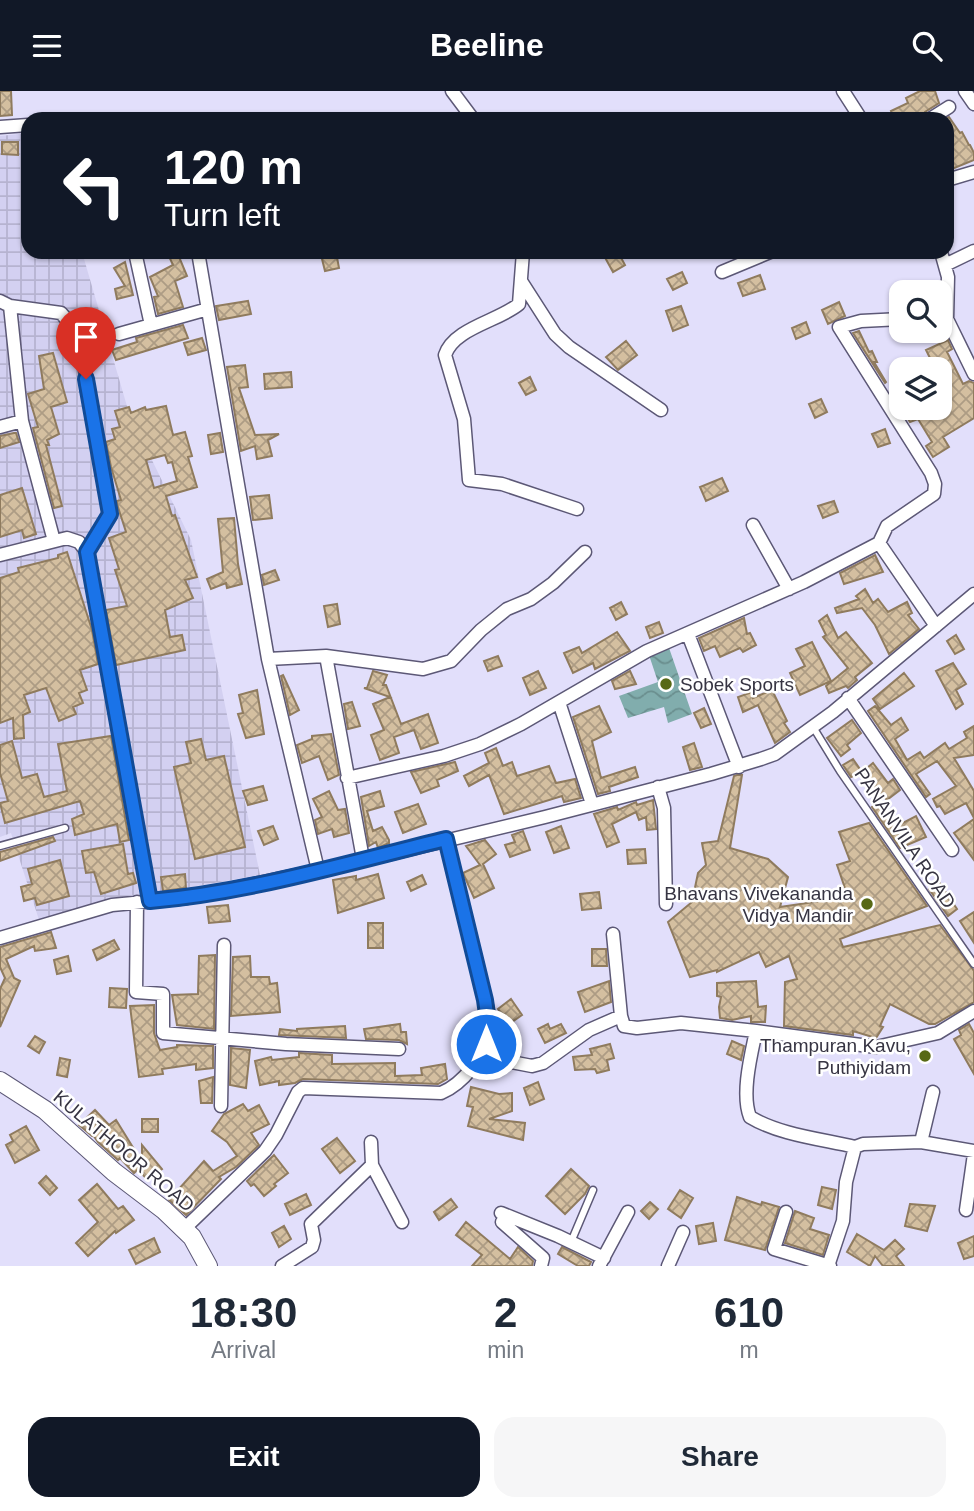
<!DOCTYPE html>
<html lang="en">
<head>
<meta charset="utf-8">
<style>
	body { margin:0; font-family:Arial,sans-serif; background:#f6f6f7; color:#1f2937; height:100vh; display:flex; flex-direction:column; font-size:26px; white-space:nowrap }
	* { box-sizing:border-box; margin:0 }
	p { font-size:23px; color:#747a83 }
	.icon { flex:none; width:38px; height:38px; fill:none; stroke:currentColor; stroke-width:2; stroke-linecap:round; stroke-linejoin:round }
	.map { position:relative; height:1175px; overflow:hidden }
	.side { display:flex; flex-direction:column; background:#fff; flex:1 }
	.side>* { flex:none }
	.top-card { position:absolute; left:21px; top:21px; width:933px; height:147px; border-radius:21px; box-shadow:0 2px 5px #0004; background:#111827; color:#fff; overflow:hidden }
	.controls { position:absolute; left:889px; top:189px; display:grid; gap:14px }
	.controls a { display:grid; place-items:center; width:63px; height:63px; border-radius:14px; background:#fff; box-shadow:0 2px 5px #0004; font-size:35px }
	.pin { position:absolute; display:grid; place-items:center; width:60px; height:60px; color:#fff; margin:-72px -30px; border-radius:50% 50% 50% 0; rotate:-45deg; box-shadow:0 0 7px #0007 }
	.pin .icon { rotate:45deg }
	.me { position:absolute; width:77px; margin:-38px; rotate:0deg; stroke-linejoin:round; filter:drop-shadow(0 0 5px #0008) }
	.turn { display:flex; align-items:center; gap:24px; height:147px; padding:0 28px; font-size:32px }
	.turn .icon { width:91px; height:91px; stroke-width:2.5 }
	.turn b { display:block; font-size:49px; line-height:60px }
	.eta { display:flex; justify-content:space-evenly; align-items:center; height:119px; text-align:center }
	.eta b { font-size:42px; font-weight:700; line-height:49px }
	.cta { display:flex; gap:14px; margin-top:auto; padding:14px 28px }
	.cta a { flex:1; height:80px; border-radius:21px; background:#111827; color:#fff; font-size:28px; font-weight:700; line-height:80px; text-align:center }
	.cta a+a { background:#f6f6f7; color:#1f2937 }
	header { display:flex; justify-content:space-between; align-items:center; height:91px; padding:0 28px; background:#111827; color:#fff; font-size:32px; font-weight:700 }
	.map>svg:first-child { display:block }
	.industrial { fill:url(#industrial-grid) }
	.water { fill:url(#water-waves) }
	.building { fill:url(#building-cross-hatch); stroke:#8f7b5e; stroke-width:2; fill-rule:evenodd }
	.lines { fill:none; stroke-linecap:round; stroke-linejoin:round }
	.service-casing { stroke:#5c5876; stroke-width:9 }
	.minor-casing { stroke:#5c5876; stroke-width:15 }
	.secondary-casing { stroke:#5c5876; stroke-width:20 }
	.service { stroke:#fff; stroke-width:6 }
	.minor { stroke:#fff; stroke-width:12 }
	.secondary { stroke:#fff; stroke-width:18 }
	.route-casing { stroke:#114b97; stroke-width:18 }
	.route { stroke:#1a73e8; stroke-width:12 }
	.poi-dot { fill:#576915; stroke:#fff; stroke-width:2.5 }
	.labels { text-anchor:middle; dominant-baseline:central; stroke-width:5; stroke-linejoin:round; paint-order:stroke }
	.poi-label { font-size:19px; fill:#363442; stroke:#fff; text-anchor:end }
	.street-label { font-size:19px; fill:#363442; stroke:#fff }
</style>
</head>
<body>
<header><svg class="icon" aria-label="menu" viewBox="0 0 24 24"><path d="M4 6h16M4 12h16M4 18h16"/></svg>Beeline<svg class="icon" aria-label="search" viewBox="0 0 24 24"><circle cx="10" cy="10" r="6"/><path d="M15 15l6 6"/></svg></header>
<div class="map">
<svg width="974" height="1175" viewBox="0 0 974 1175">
	<defs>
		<pattern id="industrial-grid" width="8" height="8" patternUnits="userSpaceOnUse" patternTransform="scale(1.75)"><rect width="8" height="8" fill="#d3d0f1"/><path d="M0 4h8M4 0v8" fill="none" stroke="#b6b3d0"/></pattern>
		<pattern id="water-waves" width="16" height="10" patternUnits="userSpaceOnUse" patternTransform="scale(1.75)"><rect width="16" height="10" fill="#81adad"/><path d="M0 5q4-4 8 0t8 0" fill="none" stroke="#6a8e8e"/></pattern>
		<pattern id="building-cross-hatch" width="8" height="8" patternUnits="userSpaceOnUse" patternTransform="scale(1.75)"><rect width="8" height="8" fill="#d4bfa0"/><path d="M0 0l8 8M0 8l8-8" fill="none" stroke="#ad9c84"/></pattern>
	</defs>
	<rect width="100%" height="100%" fill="#e2dffb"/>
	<path class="industrial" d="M 28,42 L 28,161 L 82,161 L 129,322 L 191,449 L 260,784 L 92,813 L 39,829 L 11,742 L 0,746 L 0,45 Z"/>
	<path class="water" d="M 668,554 L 692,623 L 668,632 L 664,616 L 628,627 L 619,605 L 658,591 L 648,561 Z"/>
	<path class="building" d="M 0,0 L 11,0 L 12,24 L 0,25 Z
		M 920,0 L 935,0 L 939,12 L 925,21 L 921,28 L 895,28 L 891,20 L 908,12 L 906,7 Z
		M 949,26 L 960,42 L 962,41 L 969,54 L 970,54 L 974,62 L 974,69 L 947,80 L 946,28 Z
		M 2,51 L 18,51 L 18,64 L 2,63 Z
		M 167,161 L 177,161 L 187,185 L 175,190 L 183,216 L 158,223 L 154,206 L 158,205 L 150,186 L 173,174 Z
		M 336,161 L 339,177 L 325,180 L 321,164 Z
		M 602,161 L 618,161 L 625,174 L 613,181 Z
		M 125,171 L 133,204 L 117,208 L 115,198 L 125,195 L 114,177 Z
		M 682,181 L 687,192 L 673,199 L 667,188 Z
		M 760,184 L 765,198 L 743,205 L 738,192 Z
		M 248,210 L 251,223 L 219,229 L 216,215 Z
		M 839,211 L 845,225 L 828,233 L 822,219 Z
		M 681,215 L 688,234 L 673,240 L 666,220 Z
		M 806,231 L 810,242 L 796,248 L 792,237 Z
		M 183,234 L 188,247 L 116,269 L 112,259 L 137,251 L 136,247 Z
		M 859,240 L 869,261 L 872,260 L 877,271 L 874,271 L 886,291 L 885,292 L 853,242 Z
		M 202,247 L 206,259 L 188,264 L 184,252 Z
		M 948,249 L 952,258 L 947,261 L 963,293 L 969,290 L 974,292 L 974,327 L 943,346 L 949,356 L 933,366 L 926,355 L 932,351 L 918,328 L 910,331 L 890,300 L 901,294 L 901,317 L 940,317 L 940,303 L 947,299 L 940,286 L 940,278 L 905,278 L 930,267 L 926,259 Z
		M 626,250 L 637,264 L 618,279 L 606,266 Z
		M 53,262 L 67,311 L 51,316 L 59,343 L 47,349 L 49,354 L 46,354 L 62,415 L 54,417 L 33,337 L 38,336 L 28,303 L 44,298 L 39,265 Z
		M 245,274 L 248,296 L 239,297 L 255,344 L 279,343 L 268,349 L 272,365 L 257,368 L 255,355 L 241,360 L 227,276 Z
		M 291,281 L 292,296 L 265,298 L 264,283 Z
		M 530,286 L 536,299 L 526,304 L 519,292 Z
		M 821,308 L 827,321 L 815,327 L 809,313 Z
		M 166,315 L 173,344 L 185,341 L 192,365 L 188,366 L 197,396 L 166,405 L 172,425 L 175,424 L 197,486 L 185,489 L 193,507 L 165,519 L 170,546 L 182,544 L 185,559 L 116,574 L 106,519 L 127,515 L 115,479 L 119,478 L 109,447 L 126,441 L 117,413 L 117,410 L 121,409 L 111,376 L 106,351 L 115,348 L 112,338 L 120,336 L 115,320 L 129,316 L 131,322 L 145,316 L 146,319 ZM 165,364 L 168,372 L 172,371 L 177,390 L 154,397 L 146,369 Z
		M 885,338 L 890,352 L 878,356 L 872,343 Z
		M 14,342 L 16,342 L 19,351 L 0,357 L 0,345 Z
		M 220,342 L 223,361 L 211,363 L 208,344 Z
		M 722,387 L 728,400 L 706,410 L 700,396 Z
		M 22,397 L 36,443 L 24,447 L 22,439 L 0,446 L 0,404 Z
		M 269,404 L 272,427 L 253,429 L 250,406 Z
		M 834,410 L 838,421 L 823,427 L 818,415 Z
		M 234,427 L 238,473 L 242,493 L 227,497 L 226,492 L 211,498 L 207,488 L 223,481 L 218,428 Z
		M 67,461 L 92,539 L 98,573 L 80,579 L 87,599 L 79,602 L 83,612 L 73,616 L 76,623 L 59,630 L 46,597 L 24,604 L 30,621 L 23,624 L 24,647 L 14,648 L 13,627 L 0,632 L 0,487 L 19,481 L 18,477 L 58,467 L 58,464 Z
		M 875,464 L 883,481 L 844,493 L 840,482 Z
		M 275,479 L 279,489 L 264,494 L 262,484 Z
		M 865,498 L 873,512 L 878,508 L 888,521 L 907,511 L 912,522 L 908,524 L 919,538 L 889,563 L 875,534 L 862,517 L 837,522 L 835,517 L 859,508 L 856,505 Z
		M 621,511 L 627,523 L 616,529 L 610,517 Z
		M 337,513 L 340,533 L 328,536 L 324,515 Z
		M 827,524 L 838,547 L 846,541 L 872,572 L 855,586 L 857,589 L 848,597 L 846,595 L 829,602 L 826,595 L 848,577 L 823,546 L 826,544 L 819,530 Z
		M 744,527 L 747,543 L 750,542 L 756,554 L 743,561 L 740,557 L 720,566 L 715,555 L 704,560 L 699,547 Z
		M 659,531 L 663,542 L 650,547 L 646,536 Z
		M 617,541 L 630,560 L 595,578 L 593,572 L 573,582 L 564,562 L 579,556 L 582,562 Z
		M 956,544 L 964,558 L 955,563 L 947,550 Z
		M 812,551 L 831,590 L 800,604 L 790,582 L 805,575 L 796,558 Z
		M 498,565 L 502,575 L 488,580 L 484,570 Z
		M 953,572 L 966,593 L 956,599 L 963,613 L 956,618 L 936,580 Z
		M 373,580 L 387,584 L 383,594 L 386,594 L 401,633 L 428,623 L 438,652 L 421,658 L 414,639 L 394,646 L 399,662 L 380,669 L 371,644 L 384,639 L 373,613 L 390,606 L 364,597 L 367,597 Z
		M 538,580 L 546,597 L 530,604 L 523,587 Z
		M 630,580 L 636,593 L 615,598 L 612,590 Z
		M 904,582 L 914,595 L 880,618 L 873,608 Z
		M 283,584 L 299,619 L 290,624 L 281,585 Z
		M 257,599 L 264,643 L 246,647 L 238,623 L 243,622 L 239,604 Z
		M 772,599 L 787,630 L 784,632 L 790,641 L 775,652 L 758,614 L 743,621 L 738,606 L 752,601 L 753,607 Z
		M 352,611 L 360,635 L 348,638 L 344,613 Z
		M 599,615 L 611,641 L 592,650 L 601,687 L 635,676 L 638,686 L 609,696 L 610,700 L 598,703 L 573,626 Z
		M 875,615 L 891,634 L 901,627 L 908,639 L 895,648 L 907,669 L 920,661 L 924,667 L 945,652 L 949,658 L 967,647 L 964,641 L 974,635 L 974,664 L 954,667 L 974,700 L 974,727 L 966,712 L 945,723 L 940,715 L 937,716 L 933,708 L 956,695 L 937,670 L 916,683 L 930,703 L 926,706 L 868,620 Z
		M 704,617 L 711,633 L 701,637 L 694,622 Z
		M 852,629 L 861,642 L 847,654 L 850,658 L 841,665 L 827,647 Z
		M 331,643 L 339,684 L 328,689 L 319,665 L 302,672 L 297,654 L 312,648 L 312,645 Z
		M 111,645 L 129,749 L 120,751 L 117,733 L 75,744 L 72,728 L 84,723 L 80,710 L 5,732 L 0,712 L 8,710 L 0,682 L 0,654 L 12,650 L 22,687 L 37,683 L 44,706 L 67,700 L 58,653 Z
		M 201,648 L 206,669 L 224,665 L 245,756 L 195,768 L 174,676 L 191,672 L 186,651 Z
		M 694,652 L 702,676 L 690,679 L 683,656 Z
		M 496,657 L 503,675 L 512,671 L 517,685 L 549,675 L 556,692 L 575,688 L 581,707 L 564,711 L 562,705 L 504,723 L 489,684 L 469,695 L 464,685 L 489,672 L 485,662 Z
		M 853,668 L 862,681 L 873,672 L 888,692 L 893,688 L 900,699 L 887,709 L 861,682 L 851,686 L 843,674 Z
		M 455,671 L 458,680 L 437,689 L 439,695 L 421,702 L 411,681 Z
		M 737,684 L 742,684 L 730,757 L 768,768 L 788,786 L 780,816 L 848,806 L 837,774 L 850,770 L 839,741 L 869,732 L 927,815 L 840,848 L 843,856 L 940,834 L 974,880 L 974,911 L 935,933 L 929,933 L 890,913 L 880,935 L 883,936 L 876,947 L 853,940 L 853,944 L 784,935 L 785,891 L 797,888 L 789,865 L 766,876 L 759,861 L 717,881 L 717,879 L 690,886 L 668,831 L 692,811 L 698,782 L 706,774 L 702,752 L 718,750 L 734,685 Z
		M 263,695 L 267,709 L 248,714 L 243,700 Z
		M 329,700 L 338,719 L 345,718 L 349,742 L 334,746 L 332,738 L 318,743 L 315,729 L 322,726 L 313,708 Z
		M 380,700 L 384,715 L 367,720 L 373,740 L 382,736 L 389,749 L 389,752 L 378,757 L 376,751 L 369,755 L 361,706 Z
		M 653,709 L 656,738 L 647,739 L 646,726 L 639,729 L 636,721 L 612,733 L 619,751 L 607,756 L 594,723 L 617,716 L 618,719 L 636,711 L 637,714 Z
		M 880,710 L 899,734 L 916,725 L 926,746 L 900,757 L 872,716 Z
		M 418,713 L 426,733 L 403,742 L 395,721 Z
		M 974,728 L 974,769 L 954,742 Z
		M 273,735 L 278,748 L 264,754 L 258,740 Z
		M 561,735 L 569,757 L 554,762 L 546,741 Z
		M 523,740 L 530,759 L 510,766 L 505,754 L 515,751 L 512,744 Z
		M 53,746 L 55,750 L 0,770 L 0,761 Z
		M 485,749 L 496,763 L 483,773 L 494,797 L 474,807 L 463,782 L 480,774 L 466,755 Z
		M 123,753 L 128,783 L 133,782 L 136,792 L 101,803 L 94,781 L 86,782 L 82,760 Z
		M 645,758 L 646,772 L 628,773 L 627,759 Z
		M 60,769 L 69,805 L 37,814 L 35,807 L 24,810 L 21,796 L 32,793 L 28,778 Z
		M 185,783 L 186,797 L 163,800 L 161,786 Z
		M 378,783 L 384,807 L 338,822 L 333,789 L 356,785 L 356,789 Z
		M 422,784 L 426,793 L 411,800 L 407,791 Z
		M 939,791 L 957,818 L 948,825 L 929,798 Z
		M 599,801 L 601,817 L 582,819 L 580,803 Z
		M 228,814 L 230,830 L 209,832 L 207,816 Z
		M 974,821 L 974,852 L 960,830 Z
		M 368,832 L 383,832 L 383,857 L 368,857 Z
		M 51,841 L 56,857 L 35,860 L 34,855 L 6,868 L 14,887 L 20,890 L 0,936 L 0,898 L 5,887 L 0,876 L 0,856 Z
		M 114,849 L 119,858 L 97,869 L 93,859 Z
		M 592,858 L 606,858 L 607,875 L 592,875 Z
		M 215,864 L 214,938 L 177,934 L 172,904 L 198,903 L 199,865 Z
		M 68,865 L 71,880 L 57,883 L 54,869 Z
		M 250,865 L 251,886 L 269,886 L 270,893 L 277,892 L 280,921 L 231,925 L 233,866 Z
		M 609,890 L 611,911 L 585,921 L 578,901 Z
		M 756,890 L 758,916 L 766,915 L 765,931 L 751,931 L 751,925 L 732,929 L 720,927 L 719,916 L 721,906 L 717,905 L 717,892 Z
		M 110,897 L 127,898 L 126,917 L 109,916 Z
		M 511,908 L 522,924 L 509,933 L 498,918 Z
		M 154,914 L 154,942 L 160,959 L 177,956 L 177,954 L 213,955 L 213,977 L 196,979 L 196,973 L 162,978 L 163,983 L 139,986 L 130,915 Z
		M 400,933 L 401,941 L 406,941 L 407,953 L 399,949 L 366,948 L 364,938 Z
		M 548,933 L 550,938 L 561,933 L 566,942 L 545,952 L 538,938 Z
		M 969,933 L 974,942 L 974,983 L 954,948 L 961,944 L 959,939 Z
		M 345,935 L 346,947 L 279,944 L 280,938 L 297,940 L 297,938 Z
		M 35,945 L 45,951 L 39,962 L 28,955 Z
		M 732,950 L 744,955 L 741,969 L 727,963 Z
		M 610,953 L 614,967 L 607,969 L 609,979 L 597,982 L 595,978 L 575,979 L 573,966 L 592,964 L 590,958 Z
		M 231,957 L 250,959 L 246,997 L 230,994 Z
		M 299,962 L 332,964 L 332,973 L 395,972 L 395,985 L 422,984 L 421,977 L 445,973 L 447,988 L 438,993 L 303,988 L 295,992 L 279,994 L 279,990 L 260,994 L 255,970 L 271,966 L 272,969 L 299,966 Z
		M 60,967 L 70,969 L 67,986 L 57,984 Z
		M 213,986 L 212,1012 L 201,1012 L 199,990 Z
		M 538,991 L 544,1008 L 530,1014 L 524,997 Z
		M 471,996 L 499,1003 L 512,1002 L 512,1020 L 489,1028 L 525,1032 L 523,1049 L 468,1035 L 473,1016 L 467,1015 Z
		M 243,1013 L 248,1020 L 259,1014 L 269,1033 L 251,1042 L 259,1054 L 236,1076 L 219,1086 L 221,1088 L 186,1124 L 169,1109 L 204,1070 L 213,1080 L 237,1065 L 227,1051 L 212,1040 L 224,1023 Z
		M 95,1019 L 109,1034 L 116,1029 L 142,1071 L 142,1054 L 162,1078 L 148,1089 L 142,1083 L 142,1075 L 134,1082 L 120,1067 L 118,1069 L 98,1051 L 93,1044 L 92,1045 L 79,1034 Z
		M 142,1028 L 158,1028 L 158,1041 L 142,1041 Z
		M 26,1035 L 39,1059 L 15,1072 L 6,1054 L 13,1050 L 10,1044 Z
		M 337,1047 L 355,1070 L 340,1082 L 322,1058 Z
		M 274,1064 L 288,1082 L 274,1093 L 276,1095 L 264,1105 L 254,1093 L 251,1095 L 247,1090 Z
		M 571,1078 L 589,1095 L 585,1103 L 565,1123 L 546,1105 Z
		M 46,1085 L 57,1097 L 50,1104 L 39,1092 Z
		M 97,1093 L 118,1118 L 123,1115 L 134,1129 L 116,1142 L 115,1140 L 88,1165 L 76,1152 L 98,1131 L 79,1109 Z
		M 822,1096 L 836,1099 L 832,1118 L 818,1114 Z
		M 680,1099 L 693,1107 L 681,1127 L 668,1118 Z
		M 306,1103 L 311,1114 L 290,1124 L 285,1113 Z
		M 737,1106 L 761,1114 L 762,1111 L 779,1116 L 765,1159 L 725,1149 Z
		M 451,1108 L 457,1116 L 439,1129 L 434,1121 Z
		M 650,1111 L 658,1118 L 649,1128 L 641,1120 Z
		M 910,1113 L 935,1115 L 927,1140 L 905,1135 Z
		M 795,1120 L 814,1127 L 810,1138 L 829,1144 L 823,1164 L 785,1152 Z
		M 466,1131 L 510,1168 L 518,1156 L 533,1170 L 532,1175 L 472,1175 L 482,1164 L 456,1144 Z
		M 713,1132 L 716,1150 L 699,1153 L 696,1135 Z
		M 284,1135 L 291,1148 L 279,1156 L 272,1142 Z
		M 857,1143 L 884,1159 L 895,1149 L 904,1158 L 896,1165 L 904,1175 L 883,1175 L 875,1165 L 870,1175 L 847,1161 Z
		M 974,1145 L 974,1165 L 964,1168 L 958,1152 Z
		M 154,1147 L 160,1161 L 136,1173 L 129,1159 Z
		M 562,1156 L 591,1171 L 589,1175 L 578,1175 L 558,1163 Z"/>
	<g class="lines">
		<defs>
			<path id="service" d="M 813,636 L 840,680 L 974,873
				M 0,755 L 65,737
				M 571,1151 L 593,1099"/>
			<path id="minor" d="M 452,0 L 473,28
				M 843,0 L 861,28
				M 965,0 L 974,13
				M 930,28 L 949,16
				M 0,36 L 28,34
				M 947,89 L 974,81
				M 135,161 L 151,234
				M 198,161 L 268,568 L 318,779
				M 523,161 L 519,213 C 499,230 454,237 445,264 L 464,328 L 469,389 L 502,393 L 577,418
				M 941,161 L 948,186 L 947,228 L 974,283
				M 945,174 L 974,160
				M 722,181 L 770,161
				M 521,190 L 555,243 L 569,256 L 661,319
				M 0,210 L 10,215 L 22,330 L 54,450
				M 10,215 L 61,222 L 74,237 L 82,262 L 110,423 L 87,461
				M 901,228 L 861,230 L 839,236 L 931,382 L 935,393 L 934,403 L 887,435 L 879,452 L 936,535
				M 119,243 L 208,218
				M 0,336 L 22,330
				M 753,434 L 789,498
				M 0,464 L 67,447 L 79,451 L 87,461 L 150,810
				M 688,543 L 739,676
				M 326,565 L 423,578 L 451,570 L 481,539 L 507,518 L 531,508 L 553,492 L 585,461
				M 268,568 L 326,565 L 363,768
				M 848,607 L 952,759
				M 559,611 L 592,713
				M 347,687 L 444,665 L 480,653 L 521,633 L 647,560 L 804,491 L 879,452
				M 658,696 L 664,717 L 666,813
				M 137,811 L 136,901 L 163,903 L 163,942 L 286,953 L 399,958
				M 613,843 L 621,925 L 624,935 L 637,937 L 681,932 L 756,940 C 751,964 741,1003 750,1026 C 780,1044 821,1048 855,1056
				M 0,847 L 112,814 L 187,807 L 340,775 L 545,726 L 711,683 L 761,668 L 775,663 L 833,621 L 974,503
				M 756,940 L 876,956 L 938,942 L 974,920
				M 480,965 L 532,975 L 543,972 L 589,939 L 621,925
				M 221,1015 L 224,854
				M 921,1051 L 933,1001
				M 372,1074 L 402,1131
				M 966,1119 L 974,1063
				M 786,1121 L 774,1158 L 830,1175
				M 501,1122 L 558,1145 L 604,1167
				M 502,1131 L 543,1167 L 541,1175
				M 184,1138 L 265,1060 L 276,1044 L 298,1001 L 303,997 L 441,1002 C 463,993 485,965 489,941 C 491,920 481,894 476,873 C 466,831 456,790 446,748
				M 282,1175 L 312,1156 L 314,1149 L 311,1133 L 372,1074 L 371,1051
				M 599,1175 L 628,1121
				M 668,1175 L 683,1141
				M 828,1175 L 843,1130 L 846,1091 L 855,1056 L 863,1053 L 921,1051 L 974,1060"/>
			<path id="secondary" d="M 0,990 L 45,1019 L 114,1081 L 164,1119 L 192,1146 L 208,1175"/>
		</defs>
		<use href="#service" class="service-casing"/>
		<use href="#minor" class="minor-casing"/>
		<use href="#secondary" class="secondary-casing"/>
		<use href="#service" class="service"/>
		<use href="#minor" class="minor"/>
		<use href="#secondary" class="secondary"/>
	</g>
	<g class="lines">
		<defs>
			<path id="route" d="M 86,288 L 110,423 L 87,461 L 150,810 C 251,801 348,772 446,748 L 485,909 L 489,937 L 486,953"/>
		</defs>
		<use href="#route" class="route-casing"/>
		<use href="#route" class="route"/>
	</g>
	<g class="poi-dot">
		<circle cx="666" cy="593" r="7"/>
		<circle cx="867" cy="813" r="7"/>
		<circle cx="925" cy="965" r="7"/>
	</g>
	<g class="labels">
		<g class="poi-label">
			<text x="680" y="593" text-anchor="start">Sobek Sports</text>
			<text x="853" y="802">Bhavans Vivekananda<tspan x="853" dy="22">Vidya Mandir</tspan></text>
			<text x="911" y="954">Thampuran Kavu,<tspan x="911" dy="22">Puthiyidam</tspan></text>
		</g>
		<g class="street-label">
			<text transform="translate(905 747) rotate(56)">PANANVILA ROAD</text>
			<text transform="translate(124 1060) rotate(40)">KULATHOOR ROAD</text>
		</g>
	</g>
</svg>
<div class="controls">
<a><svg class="icon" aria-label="search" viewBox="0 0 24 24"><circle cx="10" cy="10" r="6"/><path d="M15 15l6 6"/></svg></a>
<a><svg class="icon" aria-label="layers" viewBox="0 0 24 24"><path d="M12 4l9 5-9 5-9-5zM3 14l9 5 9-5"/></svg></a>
</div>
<div class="pin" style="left:86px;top:288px;background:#d93025"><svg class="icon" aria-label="arrive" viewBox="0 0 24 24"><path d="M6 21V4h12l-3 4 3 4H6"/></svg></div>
<svg class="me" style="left:486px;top:953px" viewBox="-20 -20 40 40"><circle r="17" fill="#1a73e8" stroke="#fff" stroke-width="3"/><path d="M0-11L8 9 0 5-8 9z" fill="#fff"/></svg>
<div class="top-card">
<div class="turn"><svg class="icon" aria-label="left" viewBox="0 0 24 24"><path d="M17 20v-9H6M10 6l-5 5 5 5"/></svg><div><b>120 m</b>Turn left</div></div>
</div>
</div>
<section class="side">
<div class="eta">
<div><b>18:30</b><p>Arrival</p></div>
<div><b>2</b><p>min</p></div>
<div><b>610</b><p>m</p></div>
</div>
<div class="cta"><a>Exit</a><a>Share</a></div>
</section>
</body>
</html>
